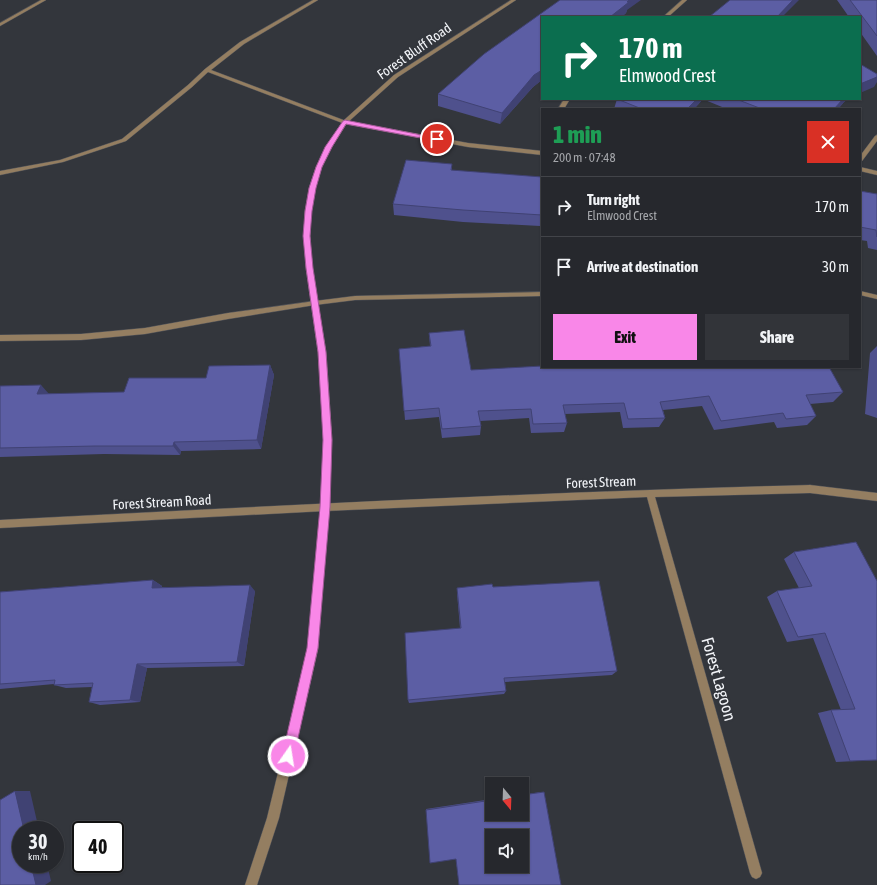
<!DOCTYPE html>
<html lang="en">
<head>
<meta charset="utf-8">
<style>
	body { margin:0; font-family:"Asap Condensed",sans-serif; background:#323439; color:#f1f3f6; height:100vh; display:flex; flex-direction:column; font-size:15px; white-space:nowrap }
	* { box-sizing:border-box; margin:0 }
	p { font-size:13px; color:#a4a6aa }
	.icon { flex:none; width:22px; height:22px; fill:none; stroke:currentColor; stroke-width:2; stroke-linecap:round; stroke-linejoin:round }
	.map { position:relative; flex:1; overflow:hidden }
	.details { position:absolute; left:541px; top:108px; width:320px; height:260px; display:flex; flex-direction:column; background:#26282d; border-radius:0px; box-shadow:0 1px 3px #0004,0 0 0 1px #424449 }
	.details>* { flex:none }
	.hud { position:absolute; left:541px; top:16px; width:320px; height:84px; border-radius:0px; box-shadow:0 1px 3px #0004,0 0 0 1px #424449; background:#0b6e4f; color:#fff; overflow:hidden }
	.needle { width:26px; rotate:161deg }
	.buttons { position:absolute; left:485px; top:777px; display:grid; gap:8px }
	.buttons a { display:grid; place-items:center; width:44px; height:44px; border-radius:0px; background:#26282d; box-shadow:0 1px 3px #0004,0 0 0 1px #424449; font-size:20px }
	.speed { position:absolute; left:12px; top:821px; display:flex; gap:8px; font-size:20px; font-weight:700; text-align:center }
	.speed>* { display:grid; place-content:center; width:52px; height:52px; border-radius:50%; background:#26282d; box-shadow:0 1px 3px #0004,0 0 0 1px #424449; line-height:1 }
	.speed small { font-size:10px; font-weight:400 }
	.speed .limit { border:2px solid #111; border-radius:6px; background:#fff; color:#111 }
	.pin { position:absolute; display:grid; place-items:center; width:34px; height:34px; color:#fff; margin:-17px; border:2px solid #fff; border-radius:50%; box-shadow:0 1px 4px #0007 }
	.me { position:absolute; width:44px; margin:-22px; rotate:13deg; stroke-linejoin:round; filter:drop-shadow(0 0 3px #0008) }
	.turn { display:flex; align-items:center; gap:14px; height:84px; padding:0 12px; font-size:18px }
	.turn .icon { width:52px; height:52px; stroke-width:2.5 }
	.turn b { display:block; font-size:28px; line-height:34px }
	.round { display:grid; place-items:center; flex:none; width:42px; height:42px; border-radius:0px; background:#323439 }
	.overview { display:flex; align-items:center; justify-content:space-between; height:68px; padding:0 12px }
	h1 { font-size:24px; font-weight:800; line-height:30px; color:#1e9e55 }
	.button { display:flex; gap:8px; margin-top:auto; padding:8px 12px }
	.button a { flex:1; height:46px; border-radius:0px; background:#f987e8; color:#111; font-size:16px; font-weight:800; line-height:46px; text-align:center }
	.button a+a { background:#323439; color:#f1f3f6 }
	ul { padding:0; list-style:none }
	li { display:flex; align-items:center; gap:12px; height:60px; padding:0 12px; border-top:1px solid #424449 }
	li div { flex:1 }
	li b { display:block; font-size:15px }
	li em { font-style:normal }
	.map>svg:first-child { display:block }
	.lines { fill:none; stroke-linecap:round; stroke-linejoin:round }
	.service-casing { stroke:#52545a; stroke-width:1 }
	.minor-casing { stroke:#52545a; stroke-width:1 }
	.tertiary-casing { stroke:#52545a; stroke-width:1 }
	.service { fill:#947e61; fill-rule:evenodd }
	.minor { fill:#947e61; fill-rule:evenodd }
	.tertiary { fill:#947e61; fill-rule:evenodd }
	.wall { fill:#4f518d }
	.shaded-wall { fill:#404273 }
	.building { fill:#5c5ea4; stroke:#404273; fill-rule:evenodd }
	.route { fill:#f987e8; stroke:#a25897 }
	.labels { text-anchor:middle; dominant-baseline:central; stroke-width:4; stroke-linejoin:round; paint-order:stroke }
	.street-label { font-size:14px; fill:#f2f4f8; stroke:#33363c }
	.near-street-label { font-size:17px; fill:#f2f4f8; stroke:#33363c }
</style>
</head>
<body>
<div class="map">
<svg width="877" height="885" viewBox="0 0 877 885">
	<rect width="100%" height="100%" fill="#33363c"/>
	<g class="lines">
		<defs>
			<path id="service" d="M 860,291 L 877,295 L 877,299 L 860,295 Z
				M 542,292 L 542,296 L 355,300 L 315,305 L 312,303 L 315,301 L 355,296 Z"/>
			<path id="minor" d="M 41,0 L 46,0 L 0,26 L 0,23 Z
				M 313,0 L 318,0 L 244,44 L 211,70 L 346,121 L 468,143 L 542,151 L 542,155 L 468,147 L 345,124 L 208,72 L 192,87 L 126,141 L 63,162 L 0,175 L 0,171 L 60,160 L 122,139 L 188,85 L 205,69 L 240,42 Z
				M 682,0 L 687,0 L 668,17 L 663,17 Z
				M 564,99 L 570,99 L 564,109 L 558,109 Z
				M 877,135 L 877,141 L 862,161 L 860,162 L 860,156 L 875,136 Z
				M 860,167 L 877,171 L 877,175 L 860,171 Z
				M 315,301 L 318,303 L 315,305 L 228,319 L 145,334 L 81,340 L 0,341 L 0,335 L 81,334 L 145,328 L 228,313 Z
				M 810,485 L 877,493 L 877,501 L 810,493 L 655,497 L 762,873 L 760,877 L 756,879 L 752,877 L 750,873 L 647,497 L 325,511 L 0,528 L 0,520 C 270,506 540,492 810,485 Z"/>
			<path id="tertiary" d="M 511,0 L 516,0 L 398,77 L 347,123 L 332,147 L 322,167 L 315,189 L 311,211 L 310,236 L 312,268 L 326,352 L 332,440 L 329,507 L 318,649 L 279,818 L 257,885 L 245,885 L 267,818 L 308,649 L 321,507 L 324,440 L 318,352 L 306,268 L 304,236 L 305,211 L 309,189 L 316,167 L 326,147 L 343,121 L 394,75 Z"/>
		</defs>
		<use href="#service" class="service-casing"/>
		<use href="#minor" class="minor-casing"/>
		<use href="#tertiary" class="tertiary-casing"/>
		<use href="#service" class="service"/>
		<use href="#minor" class="minor"/>
		<use href="#tertiary" class="tertiary"/>
	</g>
	<path class="wall" d="M 837,0 L 877,0 L 877,56 L 860,32 L 860,17 L 849,17 Z
		M 627,10 L 626,13 L 533,87 L 500,124 L 438,106 L 438,94 Z
		M 617,99 L 703,99 L 694,109 L 614,109 Z
		M 705,99 L 848,99 L 844,102 L 838,109 L 727,109 L 705,100 Z
		M 452,164 L 452,171 L 542,177 L 542,233 L 540,233 L 540,226 L 463,222 L 394,215 L 393,204 Z
		M 860,191 L 877,194 L 877,250 L 868,248 L 867,241 L 860,240 Z
		M 429,333 L 471,370 L 843,392 L 833,402 L 810,404 L 816,416 L 807,425 L 777,428 L 774,422 L 714,430 L 702,406 L 663,410 L 665,418 L 659,427 L 623,428 L 620,412 L 565,414 L 567,423 L 564,432 L 531,433 L 529,418 L 480,421 L 481,426 L 480,435 L 442,438 L 439,417 L 405,420 L 399,349 L 430,346 Z
		M 877,346 L 877,418 L 865,414 L 870,353 Z
		M 270,365 L 274,375 L 261,449 L 181,451 L 180,455 L 104,454 L 0,457 L 0,386 L 50,394 L 124,392 L 206,378 Z
		M 856,542 L 877,760 L 836,762 L 818,713 L 831,710 L 841,710 L 813,638 L 787,642 L 767,597 L 777,591 L 799,588 L 784,559 L 794,552 Z
		M 153,580 L 162,586 L 162,587 L 255,591 L 244,666 L 147,668 L 140,702 L 100,705 L 89,702 L 92,687 L 66,688 L 54,685 L 54,684 L 0,689 L 0,592 Z
		M 493,587 L 617,671 L 612,675 L 505,682 L 506,691 L 504,694 L 409,703 L 408,700 L 460,628 L 457,593 L 457,588 Z
		M 541,792 L 544,792 L 561,885 L 459,885 L 456,859 L 426,810 L 426,809 L 492,799 L 492,814 L 522,814 L 522,795 Z"/>
	<path class="shaded-wall" d="M 629,0 L 641,0 L 627,10 L 626,13 L 622,17 L 610,17 Z
		M 793,0 L 799,0 L 782,17 L 777,17 Z
		M 542,70 L 542,80 L 533,87 L 500,124 L 502,113 L 534,75 Z
		M 877,77 L 877,82 L 874,87 L 860,93 L 860,84 Z
		M 697,99 L 703,99 L 694,109 L 687,109 Z
		M 843,99 L 848,99 L 844,102 L 838,109 L 834,109 Z
		M 270,365 L 274,375 L 261,449 L 257,440 Z
		M 41,385 L 50,395 L 37,394 Z
		M 174,442 L 181,451 L 180,455 L 173,446 Z
		M 153,580 L 162,586 L 160,593 L 152,588 Z
		M 250,585 L 255,591 L 244,666 L 237,662 Z
		M 137,664 L 147,668 L 140,702 L 130,700 Z
		M 15,791 L 30,791 L 39,830 L 24,830 Z
		M 31,864 L 47,864 L 51,881 L 45,885 L 36,885 Z"/>
	<path class="building" d="M 560,0 L 629,0 L 627,2 L 629,2 L 610,17 L 542,17 L 542,70 L 534,75 L 502,113 L 438,94 L 484,54 Z
		M 730,0 L 793,0 L 777,17 L 709,17 Z
		M 850,0 L 877,0 L 877,36 Z
		M 860,64 L 877,74 L 877,77 L 860,84 Z
		M 617,99 L 697,99 L 687,109 L 642,109 Z
		M 736,99 L 843,99 L 834,109 L 762,109 Z
		M 406,160 L 452,164 L 451,170 L 542,177 L 542,215 L 463,210 L 393,204 Z
		M 860,191 L 877,194 L 877,237 L 876,230 L 860,227 Z
		M 464,330 L 471,370 L 542,366 L 542,367 L 829,367 L 843,392 L 806,395 L 816,416 L 786,419 L 783,413 L 721,421 L 709,396 L 660,402 L 665,418 L 628,419 L 624,403 L 563,405 L 567,423 L 533,424 L 531,409 L 478,411 L 481,426 L 442,429 L 439,408 L 404,411 L 399,349 L 431,346 L 429,333 Z
		M 270,365 L 257,440 L 174,442 L 173,446 L 95,446 L 0,448 L 0,386 L 41,385 L 37,394 L 124,392 L 129,378 L 206,378 L 209,366 Z
		M 856,542 L 877,581 L 877,760 L 850,761 L 831,710 L 855,709 L 825,633 L 798,637 L 777,591 L 812,586 L 794,552 Z
		M 153,580 L 152,588 L 250,585 L 237,662 L 137,664 L 130,700 L 89,702 L 93,683 L 54,685 L 55,680 L 0,684 L 0,592 Z
		M 599,581 L 617,671 L 504,678 L 506,691 L 408,700 L 405,633 L 461,628 L 457,588 L 492,584 L 493,587 Z
		M 15,791 L 24,830 L 21,830 L 21,864 L 31,864 L 36,885 L 0,885 L 0,800 Z
		M 544,792 L 561,885 L 459,885 L 456,859 L 430,863 L 426,810 L 492,800 L 492,814 L 522,814 L 522,795 ZM 492,836 L 522,836 L 522,866 L 492,866 Z"/>
	<path class="route" d="M 345,120 L 437,138 L 440,139 L 437,141 L 346,124 L 332,147 L 322,167 L 316,188 L 312,211 L 310,236 L 313,268 L 326,352 L 332,440 L 330,507 L 318,648 L 294,756 L 292,761 L 288,762 L 284,761 L 282,756 L 307,648 L 320,507 L 323,440 L 318,352 L 306,268 L 303,236 L 305,211 L 309,188 L 316,167 L 325,147 L 343,121 Z"/>
	<g class="labels">
		<g class="street-label">
			<text transform="translate(414 51) rotate(-35)">Forest Bluff Road</text>
			<text transform="translate(601 482) rotate(-2)">Forest Stream</text>
			<text transform="translate(162 502) rotate(-3)">Forest Stream Road</text>
		</g>
		<g class="near-street-label">
			<text transform="translate(719 679) rotate(74)">Forest Lagoon</text>
		</g>
	</g>
</svg>
<div class="buttons">
<a><svg class="needle" viewBox="-14 -14 28 28"><path d="M0-13l5 13h-10z" fill="#e53935"/><path d="M0 13l5-13h-10z" fill="#a4a6aa"/></svg></a>
<a><svg class="icon" aria-label="sound" viewBox="0 0 24 24"><path d="M4 9h4l5-4v14l-5-4H4zM17 9q2 3 0 6"/></svg></a>
</div>
<div class="speed"><div>30<small>km/h</small></div><div class="limit">40</div></div>
<div class="pin" style="left:437px;top:139px;background:#d93025"><svg class="icon" aria-label="arrive" viewBox="0 0 24 24"><path d="M6 21V4h12l-3 4 3 4H6"/></svg></div>
<svg class="me" style="left:288px;top:756px" viewBox="-20 -20 40 40"><circle r="17" fill="#f987e8" stroke="#fff" stroke-width="3"/><path d="M0-11L8 9 0 5-8 9z" fill="#fff"/></svg>
<div class="hud">
<div class="turn"><svg class="icon" aria-label="right" viewBox="0 0 24 24"><path d="M7 20v-9h11M14 6l5 5-5 5"/></svg><div><b>170 m</b>Elmwood Crest</div></div>
</div>
<section class="details">
<div class="overview"><div><h1>1 min</h1><p>200 m · 07:48</p></div><a class="round" style="background:#d93025;color:#fff"><svg class="icon" aria-label="close" viewBox="0 0 24 24"><path d="M6 6l12 12M18 6L6 18"/></svg></a></div>
<ul>
<li><svg class="icon" aria-label="right" viewBox="0 0 24 24"><path d="M7 20v-9h11M14 6l5 5-5 5"/></svg><div><b>Turn right</b><p>Elmwood Crest</p></div><em>170 m</em></li>
<li><svg class="icon" aria-label="arrive" viewBox="0 0 24 24"><path d="M6 21V4h12l-3 4 3 4H6"/></svg><div><b>Arrive at destination</b></div><em>30 m</em></li>
</ul>
<div class="button"><a>Exit</a><a>Share</a></div>
</section>
</div>
</body>
</html>
